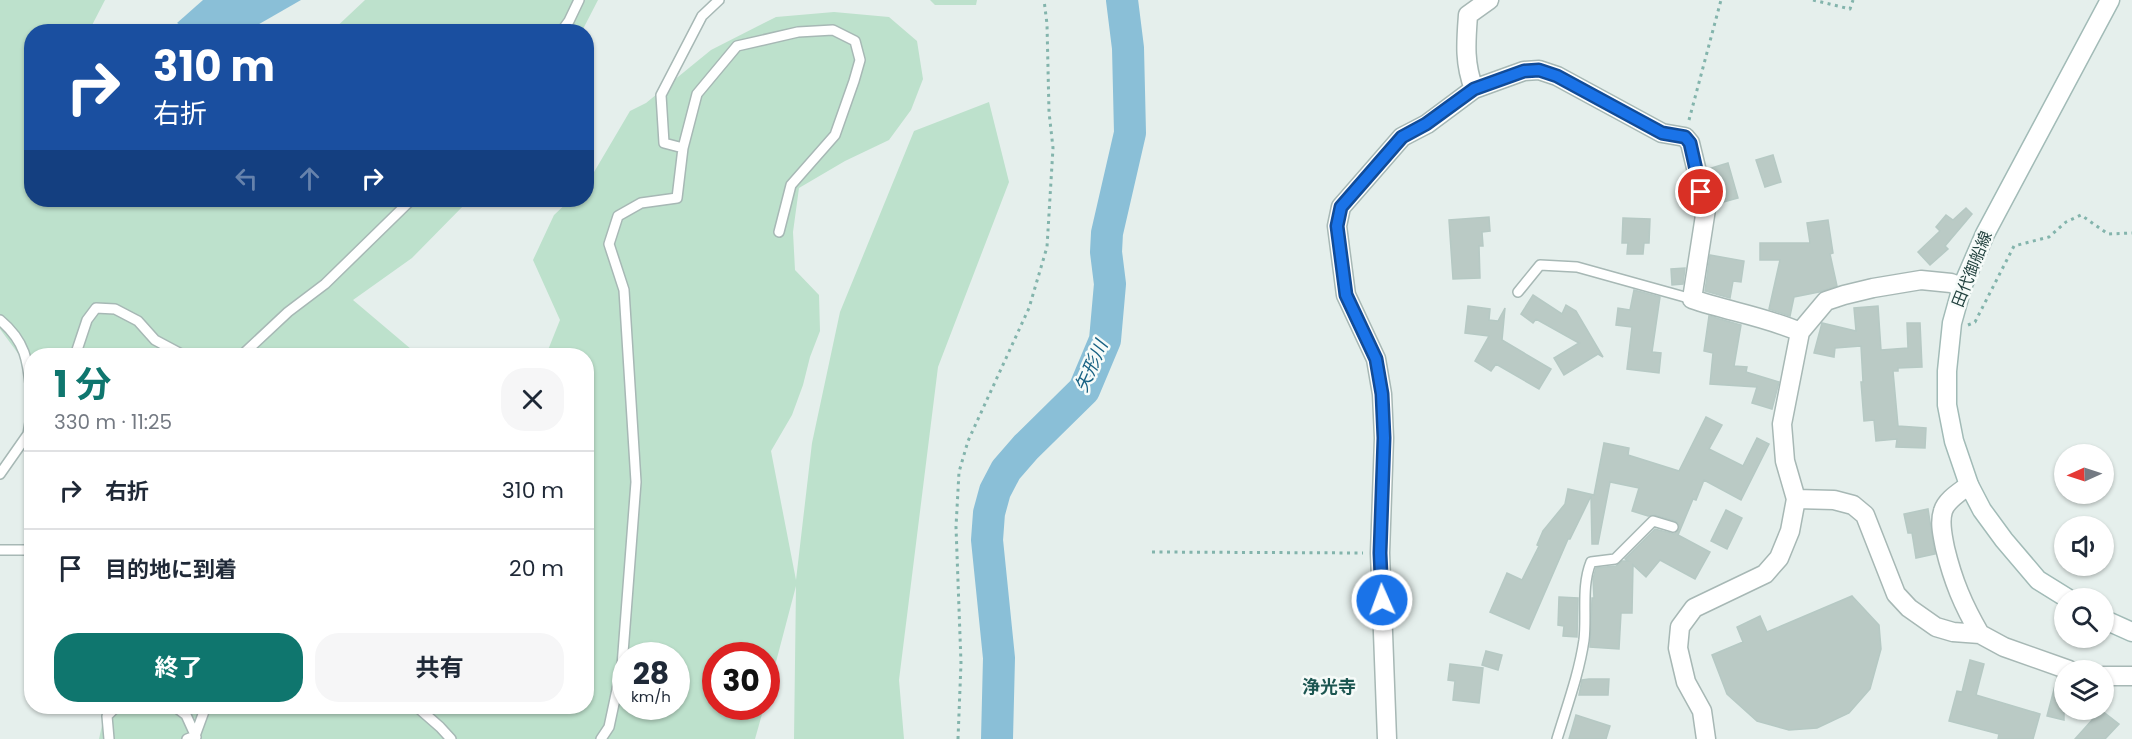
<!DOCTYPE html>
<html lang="ja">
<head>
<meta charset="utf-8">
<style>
	body { margin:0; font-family:Poppins,"Noto Sans JP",sans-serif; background:#f6f6f7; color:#1f2937; height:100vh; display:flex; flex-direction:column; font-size:22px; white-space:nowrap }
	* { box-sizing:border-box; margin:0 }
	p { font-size:20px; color:#747a83 }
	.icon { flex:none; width:33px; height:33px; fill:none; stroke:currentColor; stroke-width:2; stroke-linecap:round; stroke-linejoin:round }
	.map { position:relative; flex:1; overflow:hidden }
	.details { position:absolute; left:24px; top:348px; width:570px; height:366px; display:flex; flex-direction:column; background:#fff; border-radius:24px; box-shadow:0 2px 4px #0004 }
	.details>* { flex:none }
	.top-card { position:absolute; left:24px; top:24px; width:570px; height:183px; border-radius:24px; box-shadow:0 2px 4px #0004; background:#1a4fa0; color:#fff; overflow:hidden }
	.needle { width:39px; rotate:267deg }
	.fabs { position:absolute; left:2054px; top:444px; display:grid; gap:12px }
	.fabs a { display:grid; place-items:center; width:60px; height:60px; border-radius:50%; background:#fff; box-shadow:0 2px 4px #0004; font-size:30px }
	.speed { position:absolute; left:612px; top:642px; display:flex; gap:12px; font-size:30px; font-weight:700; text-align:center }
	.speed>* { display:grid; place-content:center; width:78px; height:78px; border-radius:50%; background:#fff; box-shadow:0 2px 4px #0004; line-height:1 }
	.speed small { font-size:15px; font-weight:400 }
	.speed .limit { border:9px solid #d22; background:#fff; color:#111 }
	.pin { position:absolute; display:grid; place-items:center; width:51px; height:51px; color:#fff; margin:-26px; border:3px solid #fff; border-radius:50%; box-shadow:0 2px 6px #0007 }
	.me { position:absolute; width:66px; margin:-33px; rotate:358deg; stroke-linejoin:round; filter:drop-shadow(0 0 4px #0008) }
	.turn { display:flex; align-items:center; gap:21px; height:126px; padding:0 30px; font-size:27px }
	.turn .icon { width:78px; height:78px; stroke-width:2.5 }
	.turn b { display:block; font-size:42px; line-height:51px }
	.lanes { display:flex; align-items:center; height:57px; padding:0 30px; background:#0003; justify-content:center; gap:30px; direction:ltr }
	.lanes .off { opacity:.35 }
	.round { display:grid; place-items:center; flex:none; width:63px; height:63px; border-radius:24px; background:#f6f6f7 }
	.summary { display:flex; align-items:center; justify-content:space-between; height:102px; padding:0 30px }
	h1 { font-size:36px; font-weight:700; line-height:45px; color:#0f766e }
	.primary-button { display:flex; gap:12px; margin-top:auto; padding:12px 30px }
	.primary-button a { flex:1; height:69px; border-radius:24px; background:#0f766e; color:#fff; font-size:24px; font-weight:700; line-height:69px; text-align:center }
	.primary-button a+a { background:#f6f6f7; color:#1f2937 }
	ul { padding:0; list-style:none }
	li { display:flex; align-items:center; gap:18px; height:78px; padding:0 30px; border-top:2px solid #e0e1e3 }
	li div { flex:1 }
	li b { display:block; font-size:22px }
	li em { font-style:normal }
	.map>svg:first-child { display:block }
	.green { fill:#bde1cc; fill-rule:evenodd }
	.water { fill:#8abfd7 }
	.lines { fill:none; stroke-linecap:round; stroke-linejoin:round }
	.river { stroke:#8abfd7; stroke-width:32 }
	.building { fill:#bacac5; stroke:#b6c9c4; stroke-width:1.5 }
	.service-casing { stroke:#a7b8b5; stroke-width:12 }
	.minor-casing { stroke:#a7b8b5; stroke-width:21 }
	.secondary-casing { stroke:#a2bbb7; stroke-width:21 }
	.path { stroke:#83b4ac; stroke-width:3; stroke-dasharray:3 4.5; stroke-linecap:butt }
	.service { stroke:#fff; stroke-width:9 }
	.minor { stroke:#fff; stroke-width:18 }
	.secondary { stroke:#fff; stroke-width:18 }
	.route-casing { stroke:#114b97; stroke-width:15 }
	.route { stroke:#1a73e8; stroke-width:10 }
	.labels { text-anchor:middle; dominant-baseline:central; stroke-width:5; stroke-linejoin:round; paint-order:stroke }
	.street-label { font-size:16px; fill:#22423f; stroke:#f6fbf9 }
	.water-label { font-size:18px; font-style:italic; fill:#176183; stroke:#f6fbf9 }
	.neighbourhood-label { font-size:18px; font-weight:bold; fill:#1c5651; stroke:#f6fbf9 }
</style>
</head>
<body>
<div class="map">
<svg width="2132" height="739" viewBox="0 0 2132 739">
	<rect width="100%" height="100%" fill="#e5efec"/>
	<path class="green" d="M 0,0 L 105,0 L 89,31 L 32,32 L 32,200 L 469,200 L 412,258 L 353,300 L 418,355 L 32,356 L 31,371 L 0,329 Z
		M 365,0 L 598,0 L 582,31 L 331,32 Z
		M 930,0 L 977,0 L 976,5 L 935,5 Z
		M 834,12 L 889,17 L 917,41 L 923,79 L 911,110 L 889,140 L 845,161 L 799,188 L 793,232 L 795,270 L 819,295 L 820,331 L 810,357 L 803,385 L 792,415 L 771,451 L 796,580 L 812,443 L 840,312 L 914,131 L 989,102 L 1009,182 L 938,367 L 899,680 L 904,739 L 794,739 L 796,586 L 767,696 L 766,656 L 716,656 L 716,706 L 764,707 L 755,739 L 99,739 L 106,707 L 586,706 L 586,356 L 546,355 L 560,320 L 533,260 L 554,215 L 570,200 L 586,200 L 587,184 L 630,111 L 646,103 L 711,50 L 776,17 ZM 626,656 L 676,656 L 676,706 L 626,706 Z"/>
	<path class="water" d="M 203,0 L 301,0 L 249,30 L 190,31 L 177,23 Z"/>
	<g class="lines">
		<path class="river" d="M 997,739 L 999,658 L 987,540 L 989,513 L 995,491 L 1006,470 L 1026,447 L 1084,390 L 1105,340 L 1110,284 L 1106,252 L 1107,233 L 1130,133 L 1128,48 L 1122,0"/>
	</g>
	<path class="building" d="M 1773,155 L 1781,182 L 1765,187 L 1756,160 Z
		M 1728,163 L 1738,198 L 1716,204 L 1708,169 Z
		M 1966,208 L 1972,214 L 1945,246 L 1948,249 L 1930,265 L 1918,252 L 1940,231 L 1936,227 L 1946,215 L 1953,220 Z
		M 1489,217 L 1490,231 L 1482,232 L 1483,246 L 1479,246 L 1480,278 L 1453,279 L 1449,220 Z
		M 1623,218 L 1650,219 L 1649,243 L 1644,243 L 1643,254 L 1627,254 L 1628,243 L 1622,243 Z
		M 1828,220 L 1833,253 L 1830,254 L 1837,286 L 1819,292 L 1794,297 L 1790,316 L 1769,309 L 1780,260 L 1760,260 L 1760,243 L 1810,243 L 1807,223 Z
		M 1710,255 L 1744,261 L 1741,282 L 1733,281 L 1730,298 L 1705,291 Z
		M 1685,268 L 1683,284 L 1672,285 L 1671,269 Z
		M 1634,290 L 1660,297 L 1652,352 L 1661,353 L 1659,373 L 1627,369 L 1632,327 L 1616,325 L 1618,308 L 1630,310 Z
		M 1533,295 L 1562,314 L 1566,305 L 1576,311 L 1603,357 L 1598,354 L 1564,375 L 1554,358 L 1579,343 L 1536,319 L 1533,323 L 1521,314 Z
		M 1468,306 L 1490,309 L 1489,320 L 1498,321 L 1505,308 L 1502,340 L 1551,369 L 1539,389 L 1496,364 L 1491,371 L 1475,361 L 1489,336 L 1465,333 Z
		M 1878,306 L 1881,350 L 1908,348 L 1907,323 L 1920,323 L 1922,367 L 1898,368 L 1898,371 L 1893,371 L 1898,426 L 1926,428 L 1925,448 L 1896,447 L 1897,439 L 1876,441 L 1874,420 L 1864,421 L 1861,382 L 1863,382 L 1861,346 L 1835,348 L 1834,357 L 1814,353 L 1822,323 L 1856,331 L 1854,308 Z
		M 1709,316 L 1741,325 L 1734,366 L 1747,367 L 1746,372 L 1779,382 L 1772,409 L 1752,403 L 1757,387 L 1710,384 L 1713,353 L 1704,351 Z
		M 1706,417 L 1722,425 L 1709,449 L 1743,466 L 1757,438 L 1769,444 L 1741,500 L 1704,480 L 1696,500 L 1693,499 L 1678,535 L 1710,552 L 1695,579 L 1660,560 L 1646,577 L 1633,565 L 1632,613 L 1621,613 L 1619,649 L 1590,647 L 1592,598 L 1594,598 L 1593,579 L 1596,568 L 1616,566 L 1622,561 L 1628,561 L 1625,559 L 1655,529 L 1674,534 L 1680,528 L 1678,523 L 1675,521 L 1655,515 L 1648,516 L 1632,511 L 1639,488 L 1610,482 L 1598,544 L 1592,544 L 1591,496 L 1570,539 L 1568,539 L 1529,629 L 1490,612 L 1507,573 L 1522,580 L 1539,546 L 1537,545 L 1543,531 L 1565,504 L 1568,489 L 1594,495 L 1604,443 L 1629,448 L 1628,455 L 1679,471 Z
		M 1928,509 L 1935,554 L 1916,558 L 1912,533 L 1908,533 L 1904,514 Z
		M 1726,510 L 1742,518 L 1727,549 L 1711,541 Z
		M 1852,596 L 1879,625 L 1881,649 L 1870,689 L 1849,713 L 1817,728 L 1789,730 L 1757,721 L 1727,694 L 1712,655 L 1743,642 L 1737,627 L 1760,616 L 1767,632 Z
		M 1559,597 L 1578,598 L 1577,637 L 1563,636 L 1564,626 L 1558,625 Z
		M 1486,651 L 1502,655 L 1498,670 L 1482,665 Z
		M 1970,660 L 1984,664 L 1976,695 L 2040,714 L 2033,739 L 1998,739 L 1999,734 L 1949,721 L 1957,691 L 1962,692 Z
		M 1450,664 L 1483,668 L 1479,703 L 1453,700 L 1455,681 L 1448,680 Z
		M 2057,678 L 2064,680 L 2064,720 L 2047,716 Z
		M 1589,679 L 1609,679 L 1608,695 L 1579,695 L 1582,680 Z
		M 2101,710 L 2119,724 L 2105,739 L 2075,739 Z
		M 1576,715 L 1610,726 L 1606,739 L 1569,739 Z"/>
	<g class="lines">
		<defs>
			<path id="service" d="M 719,0 L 702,16 L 661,95 L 664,143 L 683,148 L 697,94 L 737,46 L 798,32 L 833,30 L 855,41 L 860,60 L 854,81 L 835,135 L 791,185 L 779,232
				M 561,32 L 569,21 L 579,0
				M 1518,292 L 1540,265 L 1577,267 L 1692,299
				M 0,320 C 29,344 28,367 32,401
				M 75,356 L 87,320 L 96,308 L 115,309 L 138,321 L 155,340 L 185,356
				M 241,356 L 288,312 L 325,284 L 411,200
				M 0,474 L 28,434 L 32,411
				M 0,550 L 32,550
				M 174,706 L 186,715
				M 186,706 L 186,715 L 196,737
				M 416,706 L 440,727 L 451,739
				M 109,739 L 107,716 L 117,706
				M 187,739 L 195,736 L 206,706
				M 601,739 L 609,727 L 622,666 L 636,482 L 624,290 L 609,244 L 618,216 L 641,203 L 677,198 L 683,148
				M 1557,739 C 1567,706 1579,674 1584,640 C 1587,614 1581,587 1591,562 L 1615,559 L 1653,521 L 1673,527"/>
			<path id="minor" d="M 1474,89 C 1464,63 1466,42 1468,15 L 1489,0
				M 1969,485 C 1960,492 1946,500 1943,511 C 1939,523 1943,537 1945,548 C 1953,581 1963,605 1980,634
				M 1796,499 L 1834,500 L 1853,505 L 1865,515 L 1896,594 L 1909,608 L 1936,627 L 1953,632 L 1980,634 L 2004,647 L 2069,670
				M 2103,676 L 2132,676
				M 1387,739 L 1380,553 L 1384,438 L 1382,394 L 1376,359 L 1346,295 L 1337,226 L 1341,207 L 1402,137 L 1427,124 L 1474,89 L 1524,71 L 1539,70 L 1557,76 L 1662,133 L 1685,137 L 1690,143 L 1706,209 L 1692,299 C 1727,311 1766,317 1800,332
				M 1706,739 L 1702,711 L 1686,682 L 1678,648 L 1680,627 L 1694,608 L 1765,574 L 1779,558 L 1790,531 L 1796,499 L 1785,461 L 1782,424 L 1800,332 L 1826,301 L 1844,295 L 1873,288 L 1921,280 L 1951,283 L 1962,287"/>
			<path id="secondary" d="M 2067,598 L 2038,580 L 2004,540 L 1982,510 L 1969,485 L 1954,441 L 1947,405 L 1947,371 L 1952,323 L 1962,287 L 1985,234 L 2110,0
				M 2103,619 L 2132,632"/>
		</defs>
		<use href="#service" class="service-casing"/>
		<use href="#minor" class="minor-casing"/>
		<use href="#secondary" class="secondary-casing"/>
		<path class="path" d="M 1813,0 L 1850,9 L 1853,0
			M 1689,120 L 1721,0
			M 1968,325 L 1975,322 L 2014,246 L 2049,237 L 2066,222 L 2081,215 L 2108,234 L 2132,233
			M 1152,552 L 1363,553
			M 958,739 L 961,663 L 956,527 L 959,472 L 968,441 L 1029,308 L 1047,247 L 1053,148 L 1049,112 L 1047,24 L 1044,0"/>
		<use href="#service" class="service"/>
		<use href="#minor" class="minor"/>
		<use href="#secondary" class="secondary"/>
	</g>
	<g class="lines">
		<defs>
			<path id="route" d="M 1382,600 L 1380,553 L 1384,438 L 1382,394 L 1376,359 L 1346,295 L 1337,226 L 1341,207 L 1402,137 L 1426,124 L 1474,89 L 1524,71 L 1539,70 L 1557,76 L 1662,133 L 1685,137 L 1690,143 L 1701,192"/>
		</defs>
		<use href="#route" class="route-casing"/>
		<use href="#route" class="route"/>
	</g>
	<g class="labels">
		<g class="street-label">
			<text transform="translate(1972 269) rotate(-68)">田代御船線</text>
		</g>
		<g class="water-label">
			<text transform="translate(1091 366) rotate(-66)">矢形川</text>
		</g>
		<g class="neighbourhood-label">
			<text x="1329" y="686">浄光寺</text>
		</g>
	</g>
</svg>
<div class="fabs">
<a><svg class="needle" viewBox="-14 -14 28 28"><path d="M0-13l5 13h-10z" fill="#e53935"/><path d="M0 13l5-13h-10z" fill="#747a83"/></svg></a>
<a><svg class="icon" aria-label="sound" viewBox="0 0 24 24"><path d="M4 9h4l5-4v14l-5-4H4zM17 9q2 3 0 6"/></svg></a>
<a><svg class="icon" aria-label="search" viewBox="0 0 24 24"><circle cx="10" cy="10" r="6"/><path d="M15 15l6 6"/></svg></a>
<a><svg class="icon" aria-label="layers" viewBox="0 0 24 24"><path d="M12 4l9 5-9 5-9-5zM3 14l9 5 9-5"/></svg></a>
</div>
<div class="speed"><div>28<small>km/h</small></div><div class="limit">30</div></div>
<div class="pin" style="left:1701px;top:192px;background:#d93025"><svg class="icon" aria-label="arrive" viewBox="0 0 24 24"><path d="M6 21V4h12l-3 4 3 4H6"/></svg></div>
<svg class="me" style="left:1382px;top:600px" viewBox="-20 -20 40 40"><circle r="17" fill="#1a73e8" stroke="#fff" stroke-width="3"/><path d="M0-11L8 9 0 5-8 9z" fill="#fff"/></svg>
<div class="top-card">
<div class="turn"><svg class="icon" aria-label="right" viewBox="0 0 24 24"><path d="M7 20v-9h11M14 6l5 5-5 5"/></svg><div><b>310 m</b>右折</div></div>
<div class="lanes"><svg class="icon off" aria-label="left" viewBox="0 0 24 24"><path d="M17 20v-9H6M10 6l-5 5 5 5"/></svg><svg class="icon off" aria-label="ahead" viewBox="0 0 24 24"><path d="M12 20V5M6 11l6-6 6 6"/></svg><svg class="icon" aria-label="right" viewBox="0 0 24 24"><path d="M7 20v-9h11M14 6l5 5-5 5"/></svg></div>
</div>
<section class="details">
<div class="summary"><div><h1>1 分</h1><p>330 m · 11:25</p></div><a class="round"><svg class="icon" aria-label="close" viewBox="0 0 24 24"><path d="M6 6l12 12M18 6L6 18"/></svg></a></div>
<ul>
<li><svg class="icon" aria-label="right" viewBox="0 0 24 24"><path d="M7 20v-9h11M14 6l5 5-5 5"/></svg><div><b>右折</b></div><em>310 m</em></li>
<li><svg class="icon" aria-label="arrive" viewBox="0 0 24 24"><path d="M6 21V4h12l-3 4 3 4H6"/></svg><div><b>目的地に到着</b></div><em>20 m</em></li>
</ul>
<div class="primary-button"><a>終了</a><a>共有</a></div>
</section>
</div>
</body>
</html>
